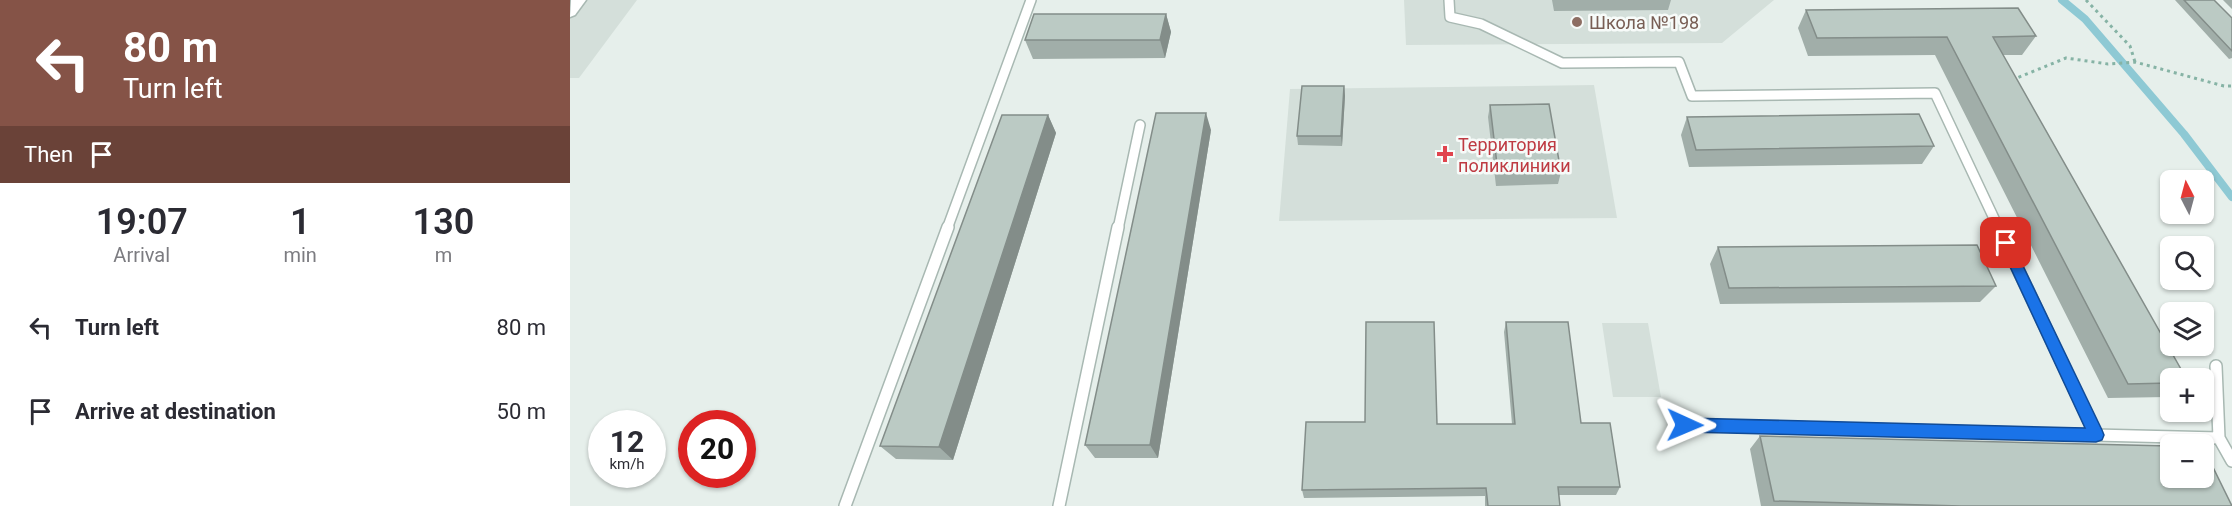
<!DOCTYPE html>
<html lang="en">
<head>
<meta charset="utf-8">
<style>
	body { margin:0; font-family:Roboto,sans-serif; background:#f2f2f3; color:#2b2b33; height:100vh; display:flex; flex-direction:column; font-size:22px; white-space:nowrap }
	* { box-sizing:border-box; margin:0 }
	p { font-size:20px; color:#7c7c81 }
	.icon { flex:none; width:33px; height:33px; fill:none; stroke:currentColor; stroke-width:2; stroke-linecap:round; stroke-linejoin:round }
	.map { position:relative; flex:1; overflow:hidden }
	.details { display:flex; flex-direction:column; background:#fff; width:570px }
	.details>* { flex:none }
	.banner { background:#855347; color:#fff; overflow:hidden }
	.needle { width:39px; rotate:354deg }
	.tools { position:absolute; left:1590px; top:170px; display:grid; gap:12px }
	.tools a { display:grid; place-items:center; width:54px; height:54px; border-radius:9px; background:#fff; box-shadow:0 2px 4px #0004; font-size:30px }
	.speed { position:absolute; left:18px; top:410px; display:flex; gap:12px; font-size:30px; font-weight:700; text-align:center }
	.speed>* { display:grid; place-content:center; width:78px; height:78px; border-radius:50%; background:#fff; box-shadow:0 2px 4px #0004; line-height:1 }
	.speed small { font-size:15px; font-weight:400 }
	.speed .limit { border:9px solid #d22; background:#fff; color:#111 }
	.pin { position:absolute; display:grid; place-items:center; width:51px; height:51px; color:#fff; margin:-26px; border-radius:12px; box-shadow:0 3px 9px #0006 }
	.me { position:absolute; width:66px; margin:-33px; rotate:91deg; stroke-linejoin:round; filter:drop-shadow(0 0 4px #0008) }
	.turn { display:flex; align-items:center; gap:21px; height:126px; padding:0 24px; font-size:27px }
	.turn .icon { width:78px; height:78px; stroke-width:2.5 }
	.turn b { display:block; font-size:42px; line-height:51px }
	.then { display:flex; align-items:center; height:57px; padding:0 24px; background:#0003; gap:12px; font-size:22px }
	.eta { display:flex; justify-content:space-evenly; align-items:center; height:102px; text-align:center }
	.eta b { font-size:36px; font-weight:600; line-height:42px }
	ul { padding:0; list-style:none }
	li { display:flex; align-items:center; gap:18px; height:84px; padding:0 24px }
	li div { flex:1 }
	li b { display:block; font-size:22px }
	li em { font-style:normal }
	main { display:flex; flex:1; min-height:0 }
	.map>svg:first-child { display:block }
	.built { fill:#d4dfda }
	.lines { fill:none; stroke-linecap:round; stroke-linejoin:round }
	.stream { stroke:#8ec9d4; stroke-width:8 }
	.service-far1-casing { stroke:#a8b8b2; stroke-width:12 }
	.service-casing { stroke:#a8b8b2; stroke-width:14 }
	.minor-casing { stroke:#a8b8b2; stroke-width:3 }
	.path { stroke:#86b3a5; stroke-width:3; stroke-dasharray:3 4; stroke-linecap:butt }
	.service-far1 { stroke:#fff; stroke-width:9 }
	.service { stroke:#fff; stroke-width:11 }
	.minor { fill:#fff; fill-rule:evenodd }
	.wall { fill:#a1aea9 }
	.shaded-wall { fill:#838d89 }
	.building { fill:#bbcac4; stroke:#838d89; stroke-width:1.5 }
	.route { fill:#1a73e8; stroke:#114b97; stroke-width:1.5 }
	.education-dot { fill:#8d6e63; stroke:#f7fbf9; stroke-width:2 }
	.health-dot { fill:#e0444e; stroke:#f7fbf9; stroke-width:2 }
	.labels { text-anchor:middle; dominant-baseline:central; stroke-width:5; stroke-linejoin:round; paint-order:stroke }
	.education-label { font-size:18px; fill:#785e54; stroke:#f7fbf9; text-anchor:start }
	.health-label { font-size:18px; fill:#be3a42; stroke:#f7fbf9; text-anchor:start }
</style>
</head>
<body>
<main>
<section class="details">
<div class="banner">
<div class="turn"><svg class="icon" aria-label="left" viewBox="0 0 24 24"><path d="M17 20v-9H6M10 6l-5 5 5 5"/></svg><div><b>80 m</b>Turn left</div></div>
<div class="then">Then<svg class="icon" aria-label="arrive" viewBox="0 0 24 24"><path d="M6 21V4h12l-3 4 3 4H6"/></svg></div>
</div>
<div class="eta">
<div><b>19:07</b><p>Arrival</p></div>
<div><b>1</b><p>min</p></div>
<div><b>130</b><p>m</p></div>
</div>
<ul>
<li><svg class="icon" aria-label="left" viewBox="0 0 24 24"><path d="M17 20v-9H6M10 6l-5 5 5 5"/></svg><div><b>Turn left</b></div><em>80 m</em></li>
<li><svg class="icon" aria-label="arrive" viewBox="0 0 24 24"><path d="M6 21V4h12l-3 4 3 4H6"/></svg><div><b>Arrive at destination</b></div><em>50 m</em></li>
</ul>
</section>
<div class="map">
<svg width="1662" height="506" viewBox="0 0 1662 506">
	<rect width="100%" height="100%" fill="#e6efeb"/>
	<path class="built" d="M 0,0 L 67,0 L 9,78 L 0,78 Z
		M 834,0 L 1204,0 L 1152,43 L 836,45 Z
		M 1024,85 L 1047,218 L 709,221 L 720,89 Z
		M 1032,323 L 1078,323 L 1091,397 L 1043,397 Z"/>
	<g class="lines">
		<path class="stream" d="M 1492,0 L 1515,19 L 1614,134 L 1662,197"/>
		<defs>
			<path id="service-far1" d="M 879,0 L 880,17 L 911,24 L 992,63 L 1109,62 L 1122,96 L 1365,93 L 1429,229
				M 377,229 L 461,0
				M 548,229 L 570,125"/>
			<path id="service" d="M 1428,227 L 1526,435
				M 1646,366 L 1649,438 L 1662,461
				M 1115,425 L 1649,438
				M 275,506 L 378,227
				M 489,506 L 548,227"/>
			<path id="minor" d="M 1,0 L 16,0 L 5,15 L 0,17 Z"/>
		</defs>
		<use href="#service-far1" class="service-far1-casing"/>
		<use href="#service" class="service-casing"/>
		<use href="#minor" class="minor-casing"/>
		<path class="path" d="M 1516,0 L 1560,46 L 1565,62
			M 1442,80 L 1496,58 L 1538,64 L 1565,62 L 1654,86 L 1662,86"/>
		<use href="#service-far1" class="service-far1"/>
		<use href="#service" class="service"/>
		<use href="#minor" class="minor"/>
	</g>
	<path class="wall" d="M 982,0 L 1101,0 L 1098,10 L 984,11 Z
		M 1605,0 L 1644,0 L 1662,18 L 1662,58 L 1659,59 Z
		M 1653,0 L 1662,0 L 1662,9 Z
		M 1236,10 L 1466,36 L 1452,55 L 1433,55 L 1600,378 L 1600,395 L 1597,397 L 1538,398 L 1365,55 L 1238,56 L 1228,28 Z
		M 596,14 L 601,32 L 595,58 L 463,59 L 455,40 Z
		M 774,86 L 775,96 L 772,146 L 728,145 L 727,136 Z
		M 920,105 L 991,172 L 988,184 L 926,186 L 918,117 Z
		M 478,115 L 486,133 L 383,460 L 326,459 L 310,446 Z
		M 1117,117 L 1364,146 L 1352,164 L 1119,167 L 1111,135 Z
		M 641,130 L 588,458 L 525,458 L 515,445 Z
		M 1148,247 L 1426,286 L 1410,302 L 1150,304 L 1140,264 Z
		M 936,322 L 1011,423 L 1050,487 L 1046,495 L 989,495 L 990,506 L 915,506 L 915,496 L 734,498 L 732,490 L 795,422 L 867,424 L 942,424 L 934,332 Z
		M 1190,436 L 1662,506 L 1191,506 L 1180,449 Z"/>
	<path class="shaded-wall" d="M 596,14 L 601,32 L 595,58 L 590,40 Z
		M 774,86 L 775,96 L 772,146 L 771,136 Z
		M 636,113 L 641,130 L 588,458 L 580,445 Z
		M 478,115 L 486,133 L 383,460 L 369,447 Z"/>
	<path class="building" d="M 1614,0 L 1644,0 L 1662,18 L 1662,51 Z
		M 1448,8 L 1466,36 L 1423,37 L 1616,378 L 1600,378 L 1600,383 L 1558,384 L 1377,37 L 1247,38 L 1236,10 Z
		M 464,14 L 596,14 L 590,40 L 455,40 Z
		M 732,86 L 774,86 L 771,136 L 727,136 Z
		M 979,104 L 991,172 L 928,173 L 920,105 Z
		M 586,113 L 636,113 L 580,445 L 515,445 Z
		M 1349,114 L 1364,146 L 1126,150 L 1117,117 Z
		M 432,115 L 478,115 L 369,447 L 310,446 Z
		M 1407,245 L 1426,286 L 1159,288 L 1148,247 Z
		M 796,322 L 864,322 L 867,424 L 945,424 L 936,322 L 998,322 L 1011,423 L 1040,423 L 1050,487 L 988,487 L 990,506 L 918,506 L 916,488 L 732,490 L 736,422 L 795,422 Z
		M 1190,436 L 1600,446 L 1600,477 L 1634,477 L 1634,449 L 1662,506 L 1391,506 L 1204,501 Z"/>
	<path class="route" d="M 1436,237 L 1442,243 L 1532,430 L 1534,435 L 1532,440 L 1526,442 L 1115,432 L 1109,430 L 1107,425 L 1109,420 L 1115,418 L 1515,428 L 1429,243 Z"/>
	<circle class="education-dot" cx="1007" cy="22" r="6"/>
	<path class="health-dot" d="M872 145h6v6h6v6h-6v6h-6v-6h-6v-6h6z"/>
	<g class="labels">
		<g class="education-label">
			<text x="1019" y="22">Школа №198</text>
		</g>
		<g class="health-label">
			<text x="888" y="144">Территория<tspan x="888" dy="21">поликлиники</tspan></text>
		</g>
	</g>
</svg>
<div class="tools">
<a><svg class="needle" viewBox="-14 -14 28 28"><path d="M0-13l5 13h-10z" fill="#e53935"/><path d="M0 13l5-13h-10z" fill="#7c7c81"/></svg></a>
<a><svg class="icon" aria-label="search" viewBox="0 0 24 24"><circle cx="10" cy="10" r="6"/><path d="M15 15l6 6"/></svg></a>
<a><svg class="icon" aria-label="layers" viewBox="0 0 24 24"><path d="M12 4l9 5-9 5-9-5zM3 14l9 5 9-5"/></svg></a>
<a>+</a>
<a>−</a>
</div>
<div class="speed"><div>12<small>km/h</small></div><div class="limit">20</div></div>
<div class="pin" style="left:1436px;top:243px;background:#d93025"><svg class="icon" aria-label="arrive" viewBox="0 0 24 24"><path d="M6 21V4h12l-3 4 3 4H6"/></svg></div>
<svg class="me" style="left:1115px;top:425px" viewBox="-20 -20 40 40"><path d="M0-17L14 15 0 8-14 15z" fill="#1a73e8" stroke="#fff" stroke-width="4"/></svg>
</div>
</main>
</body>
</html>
